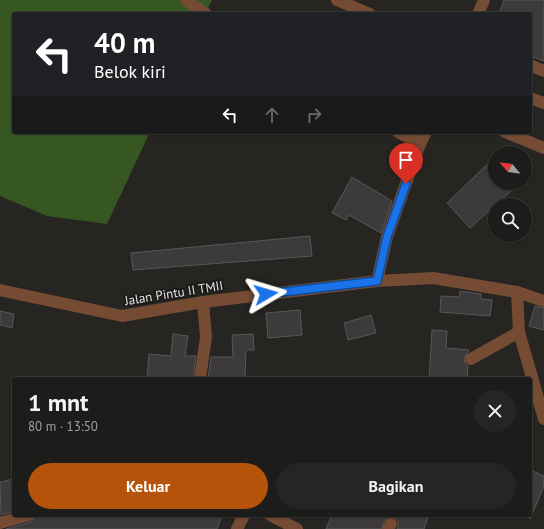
<!DOCTYPE html>
<html lang="id">
<head>
<meta charset="utf-8">
<style>
	body { margin:0; font-family:"PT Sans",sans-serif; background:#252523; color:#f1f3f6; height:100vh; display:flex; flex-direction:column; font-size:15px; white-space:nowrap }
	* { box-sizing:border-box; margin:0 }
	p { font-size:13px; color:#a0a1a2 }
	.icon { flex:none; width:22px; height:22px; fill:none; stroke:currentColor; stroke-width:2; stroke-linecap:round; stroke-linejoin:round }
	.map { position:relative; flex:1; overflow:hidden }
	.details { position:absolute; left:12px; top:377px; width:520px; height:140px; display:flex; flex-direction:column; background:#1c1c1a; border-radius:4px; box-shadow:0 1px 3px #0004,0 0 0 1px #3a3a39 }
	.details>* { flex:none }
	.hud { position:absolute; left:12px; top:12px; width:520px; height:122px; border-radius:4px; box-shadow:0 1px 3px #0004,0 0 0 1px #3a3a39; background:#202124; color:#fff; overflow:hidden }
	.needle { width:26px; rotate:299deg }
	.fabs { position:absolute; left:488px; top:146px; display:grid; gap:8px }
	.fabs a { display:grid; place-items:center; width:44px; height:44px; border-radius:50%; background:#1c1c1a; box-shadow:0 1px 3px #0004,0 0 0 1px #3a3a39; font-size:20px }
	.pin { position:absolute; display:grid; place-items:center; width:34px; height:34px; color:#fff; margin:-41px -17px; border-radius:50% 50% 50% 0; rotate:-45deg; box-shadow:0 0 4px #0007 }
	.pin .icon { rotate:45deg }
	.me { position:absolute; width:44px; margin:-22px; rotate:83deg; stroke-linejoin:round; filter:drop-shadow(0 0 3px #0008) }
	.turn { display:flex; align-items:center; gap:14px; height:84px; padding:0 16px; font-size:18px }
	.turn .icon { width:52px; height:52px; stroke-width:2.5 }
	.turn b { display:block; font-size:28px; line-height:34px }
	.lanes { display:flex; align-items:center; height:38px; padding:0 16px; background:#0003; justify-content:center; gap:20px; direction:ltr }
	.lanes .off { opacity:.35 }
	.round { display:grid; place-items:center; flex:none; width:42px; height:42px; border-radius:21px; background:#252523 }
	.summary { display:flex; align-items:center; justify-content:space-between; height:68px; padding:0 16px }
	h1 { font-size:24px; font-weight:600; line-height:30px }
	.cta { display:flex; gap:8px; margin-top:auto; padding:8px 16px }
	.cta a { flex:1; height:46px; border-radius:24px; background:#b45309; color:#fff; font-size:16px; font-weight:600; line-height:46px; text-align:center }
	.cta a+a { background:#252523; color:#f1f3f6 }
	.map>svg:first-child { display:block }
	.green { fill:#365622 }
	.building { fill:#3d3a3c; stroke:#595658 }
	.lines { fill:none; stroke-linecap:round; stroke-linejoin:round }
	.minor { stroke:#754b34; stroke-width:12 }
	.route-casing { stroke:#114b97; stroke-width:10 }
	.route { stroke:#1a73e8; stroke-width:7 }
	.labels { text-anchor:middle; dominant-baseline:central; stroke-width:4; stroke-linejoin:round; paint-order:stroke }
	.street-label { font-size:13px; fill:#e4e3e1; stroke:#1c1b19 }
</style>
</head>
<body>
<div class="map">
<svg width="544" height="529" viewBox="0 0 544 529">
	<rect width="100%" height="100%" fill="#262522"/>
	<path class="green" d="M 0,0 L 212,0 L 205,14 L 14,14 L 14,132 L 150,132 L 107,224 L 47,216 L 0,196 Z"/>
	<path class="building" d="M 504,0 L 544,0 L 544,61 L 530,56 L 530,14 L 499,14 Z
		M 495,157 L 495,183 L 520,183 L 470,228 L 447,203 Z
		M 352,177 L 392,201 L 381,233 L 349,215 L 346,220 L 332,213 Z
		M 310,236 L 312,256 L 133,270 L 131,253 Z
		M 460,291 L 481,294 L 481,299 L 492,300 L 490,316 L 440,312 L 441,296 L 459,297 Z
		M 535,306 L 544,308 L 544,330 L 529,326 Z
		M 300,310 L 302,335 L 268,338 L 266,313 Z
		M 0,311 L 14,314 L 12,328 L 0,325 Z
		M 371,315 L 376,333 L 348,340 L 344,323 Z
		M 432,330 L 447,331 L 446,348 L 469,350 L 464,359 L 465,363 L 468,366 L 467,379 L 429,379 Z
		M 173,334 L 188,336 L 185,356 L 196,356 L 193,379 L 147,379 L 149,354 L 171,356 Z
		M 253,334 L 254,350 L 246,350 L 245,379 L 208,379 L 211,357 L 233,357 L 232,335 Z
		M 530,470 L 544,476 L 544,486 L 530,519 Z
		M 14,479 L 14,511 L 1,515 L 0,482 Z
		M 47,515 L 222,515 L 217,529 L 6,529 L 31,522 L 36,517 Z
		M 332,515 L 429,515 L 424,529 L 397,529 L 398,525 L 398,521 L 395,518 L 391,517 L 385,520 L 381,529 L 326,529 Z"/>
	<g class="lines">
		<path class="minor" d="M 186,0 L 206,14
			M 337,0 L 370,14
			M 478,14 L 484,0
			M 530,65 L 544,71
			M 530,98 L 544,103
			M 398,132 L 420,144
			M 505,132 L 544,148
			M 377,281 L 387,237 L 420,144 L 426,132
			M 0,290 L 122,316 L 203,302 L 377,281 L 433,278 L 517,292 L 544,301
			M 517,292 L 519,332 L 544,419
			M 471,359 L 519,332
			M 200,379 L 206,337 L 203,302
			M 270,515 L 297,529
			M 0,523 L 29,515
			M 237,529 L 244,515
			M 388,529 L 391,524"/>
	</g>
	<g class="lines">
		<defs>
			<path id="route" d="M 266,294 L 377,281 L 387,237 L 406,184"/>
		</defs>
		<use href="#route" class="route-casing"/>
		<use href="#route" class="route"/>
	</g>
	<g class="labels">
		<g class="street-label">
			<text transform="translate(174 293) rotate(-9)">Jalan Pintu II TMII</text>
		</g>
	</g>
</svg>
<div class="fabs">
<a><svg class="needle" viewBox="-14 -14 28 28"><path d="M0-13l5 13h-10z" fill="#e53935"/><path d="M0 13l5-13h-10z" fill="#a0a1a2"/></svg></a>
<a><svg class="icon" aria-label="search" viewBox="0 0 24 24"><circle cx="10" cy="10" r="6"/><path d="M15 15l6 6"/></svg></a>
</div>
<div class="pin" style="left:406px;top:184px;background:#d93025"><svg class="icon" aria-label="arrive" viewBox="0 0 24 24"><path d="M6 21V4h12l-3 4 3 4H6"/></svg></div>
<svg class="me" style="left:266px;top:294px" viewBox="-20 -20 40 40"><path d="M0-17L14 15 0 8-14 15z" fill="#1a73e8" stroke="#fff" stroke-width="4"/></svg>
<div class="hud">
<div class="turn"><svg class="icon" aria-label="left" viewBox="0 0 24 24"><path d="M17 20v-9H6M10 6l-5 5 5 5"/></svg><div><b>40 m</b>Belok kiri</div></div>
<div class="lanes"><svg class="icon" aria-label="left" viewBox="0 0 24 24"><path d="M17 20v-9H6M10 6l-5 5 5 5"/></svg><svg class="icon off" aria-label="ahead" viewBox="0 0 24 24"><path d="M12 20V5M6 11l6-6 6 6"/></svg><svg class="icon off" aria-label="right" viewBox="0 0 24 24"><path d="M7 20v-9h11M14 6l5 5-5 5"/></svg></div>
</div>
<section class="details">
<div class="summary"><div><h1>1 mnt</h1><p>80 m · 13:50</p></div><a class="round"><svg class="icon" aria-label="close" viewBox="0 0 24 24"><path d="M6 6l12 12M18 6L6 18"/></svg></a></div>
<div class="cta"><a>Keluar</a><a>Bagikan</a></div>
</section>
</div>
</body>
</html>
